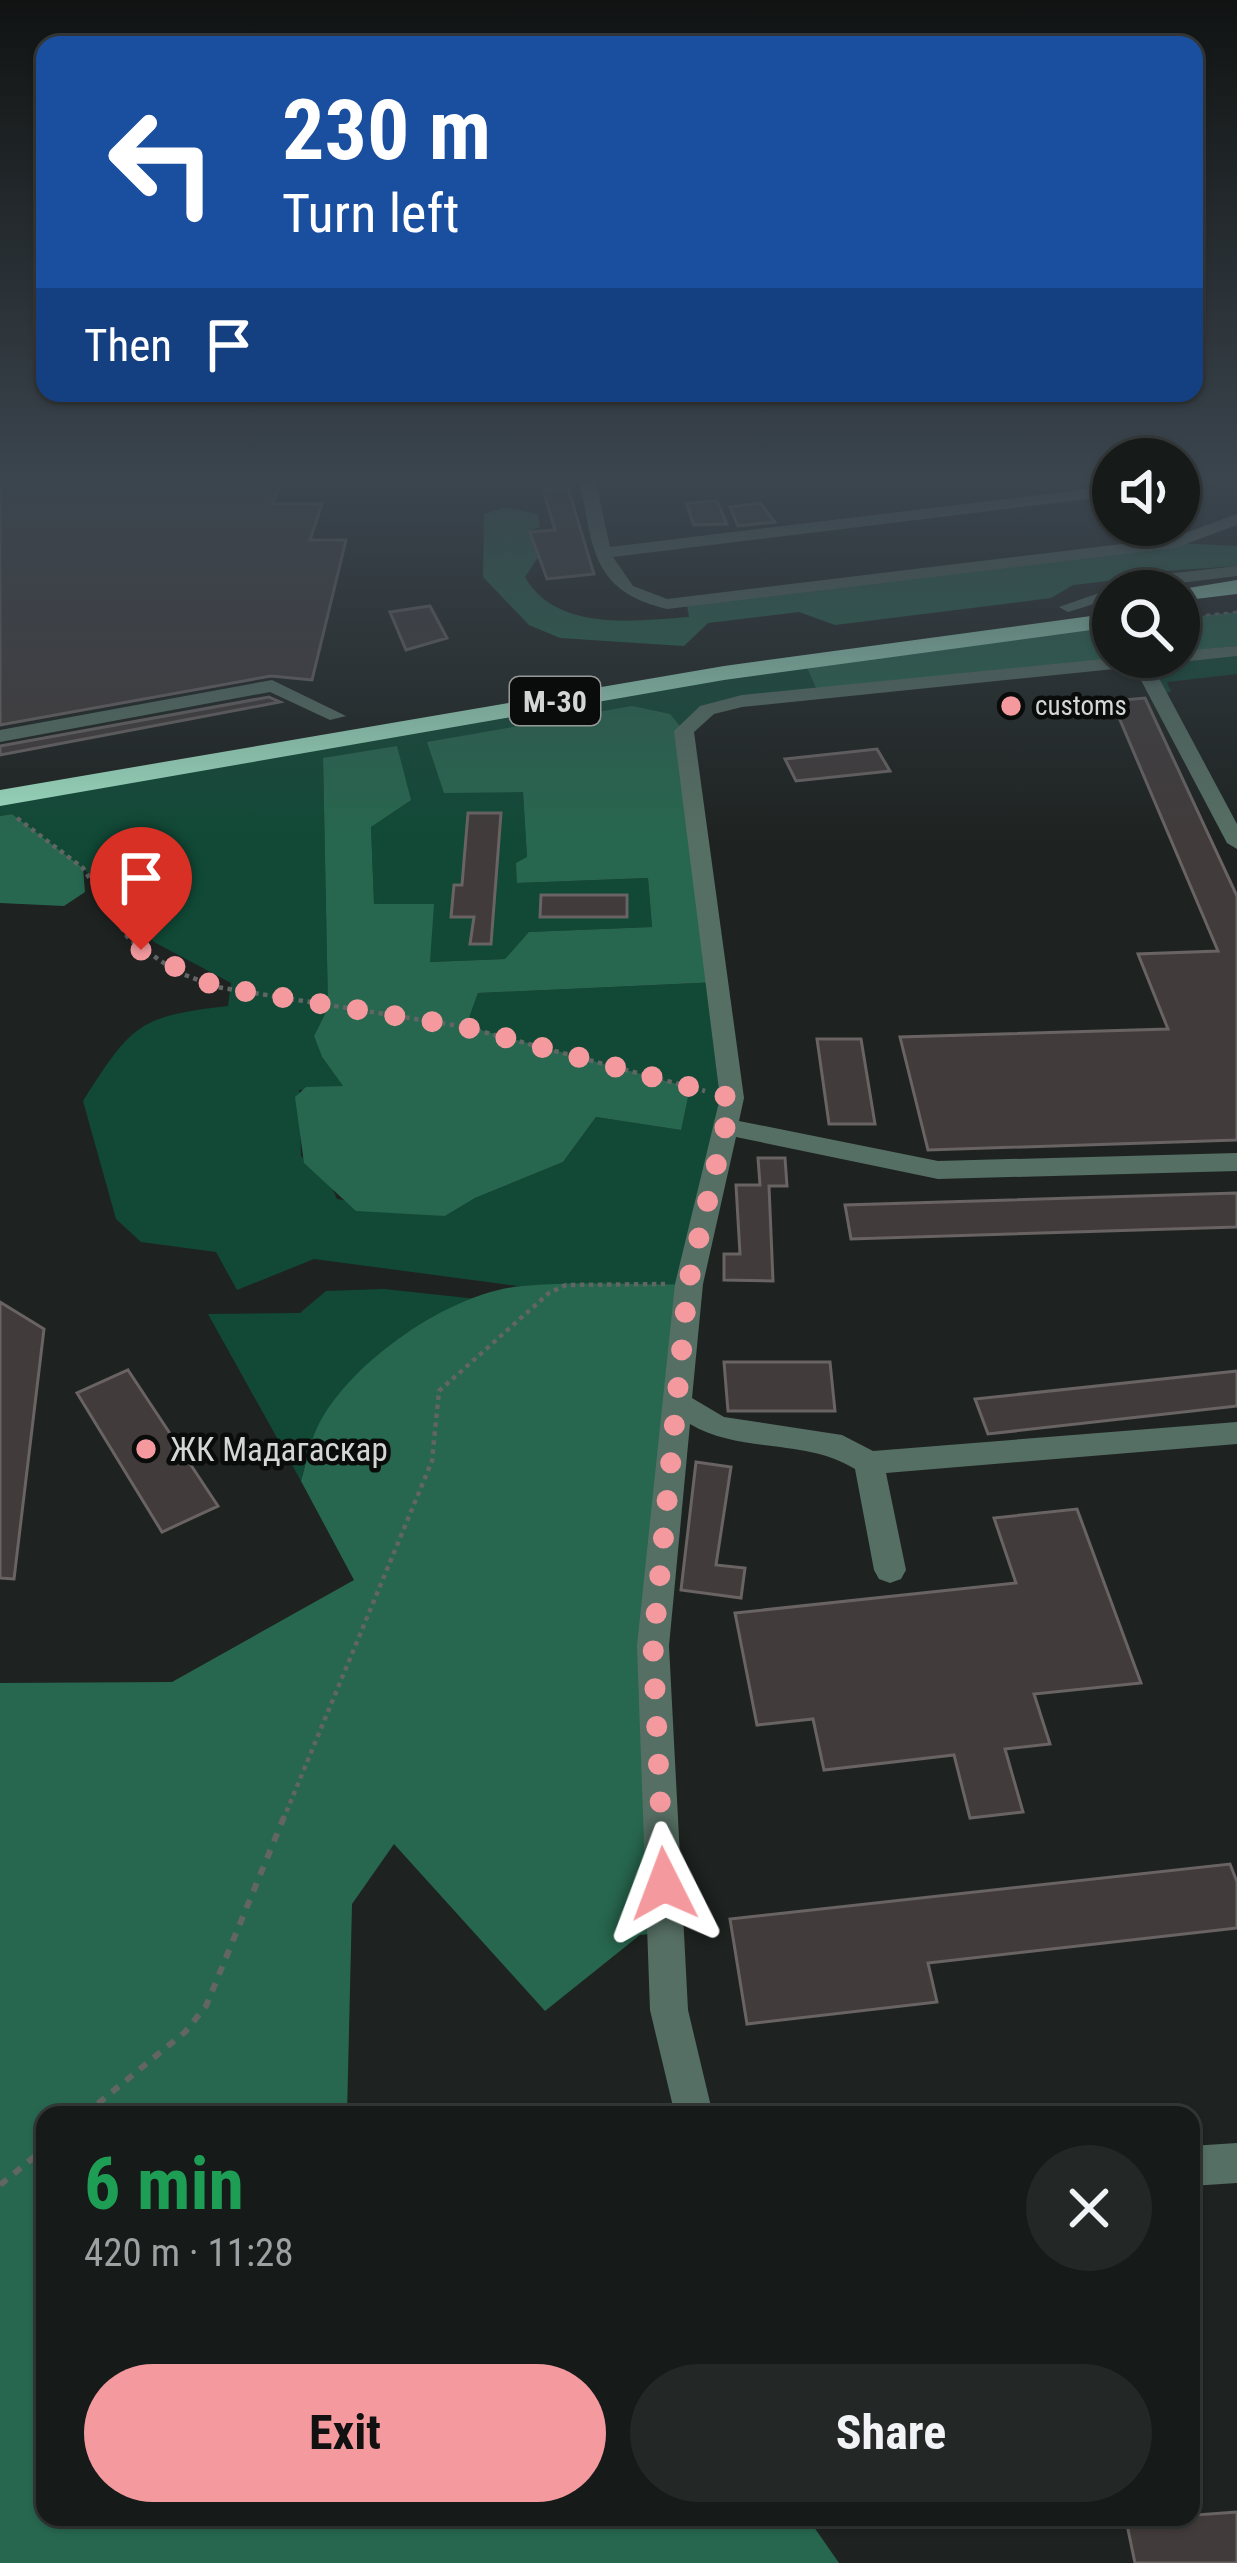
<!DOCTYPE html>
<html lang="en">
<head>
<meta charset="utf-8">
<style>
	body { margin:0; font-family:"Roboto Condensed",sans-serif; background:#232726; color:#f1f3f6; height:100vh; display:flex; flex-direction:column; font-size:45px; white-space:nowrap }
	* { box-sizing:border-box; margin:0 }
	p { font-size:39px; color:#9ea1a2 }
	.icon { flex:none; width:66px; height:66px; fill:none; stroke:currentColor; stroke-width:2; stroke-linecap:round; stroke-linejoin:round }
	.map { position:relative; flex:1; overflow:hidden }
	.details { position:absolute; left:36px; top:2106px; width:1164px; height:420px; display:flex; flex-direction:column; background:#161a19; border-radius:24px; box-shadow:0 3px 9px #0004,0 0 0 3px #353838 }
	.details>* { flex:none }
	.banner { position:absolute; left:36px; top:36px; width:1167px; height:366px; border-radius:24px; box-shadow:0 3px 9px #0004,0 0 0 3px #353838; background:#1a4fa0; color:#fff; overflow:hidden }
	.controls { position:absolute; left:1092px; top:438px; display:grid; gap:24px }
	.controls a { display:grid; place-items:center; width:108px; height:108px; border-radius:50%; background:#161a19; box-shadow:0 3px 9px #0004,0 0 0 3px #353838; font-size:60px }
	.pin { position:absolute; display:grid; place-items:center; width:102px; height:102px; color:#fff; margin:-123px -51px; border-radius:50% 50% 50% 0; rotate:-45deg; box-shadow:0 0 12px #0007 }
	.pin .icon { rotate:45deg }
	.me { position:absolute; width:132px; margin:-66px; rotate:357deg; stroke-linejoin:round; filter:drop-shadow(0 0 9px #0008) }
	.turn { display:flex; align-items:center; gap:42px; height:252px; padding:0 48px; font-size:54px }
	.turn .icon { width:156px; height:156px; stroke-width:2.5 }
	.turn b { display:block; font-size:84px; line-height:102px }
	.then { display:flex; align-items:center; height:114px; padding:0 48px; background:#0003; gap:24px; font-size:45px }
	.round { display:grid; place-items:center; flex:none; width:126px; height:126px; border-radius:63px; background:#232726 }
	.headline { display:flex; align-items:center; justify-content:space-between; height:204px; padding:0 48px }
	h1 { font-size:72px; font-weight:700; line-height:90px; color:#1e9e55 }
	.cta { display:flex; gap:24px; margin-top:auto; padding:24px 48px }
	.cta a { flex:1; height:138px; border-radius:72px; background:#f49a9f; color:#111; font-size:48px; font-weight:700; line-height:138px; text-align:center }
	.cta a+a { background:#232726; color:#f1f3f6 }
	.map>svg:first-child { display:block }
	.green { fill:#114936 }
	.forest { fill:#27674f }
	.building { fill:#413b3b; stroke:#696363; stroke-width:3 }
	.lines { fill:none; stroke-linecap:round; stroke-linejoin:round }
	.path-far2 { stroke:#616563; stroke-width:3; stroke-dasharray:4.5 4.5; stroke-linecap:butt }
	.path-far1 { stroke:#616563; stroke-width:4.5; stroke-dasharray:4.5 4.5; stroke-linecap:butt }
	.path { stroke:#616563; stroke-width:6; stroke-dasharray:9 9; stroke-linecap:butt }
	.minor { fill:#566f64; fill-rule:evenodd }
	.highway { fill:#9dddc1; fill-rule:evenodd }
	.route { stroke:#f49a9f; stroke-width:21; stroke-dasharray:0 37.8 }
	.poi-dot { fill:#f49a9f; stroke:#0a0c0b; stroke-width:4.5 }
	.labels { text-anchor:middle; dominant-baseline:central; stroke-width:9; stroke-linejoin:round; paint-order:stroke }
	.far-poi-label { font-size:27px; fill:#d3d6d4; stroke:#0a0c0b; text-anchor:start }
	.shield { fill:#0a0c0b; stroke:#979998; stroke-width:3 }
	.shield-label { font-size:30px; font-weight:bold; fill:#d3d6d4 }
	.poi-label { font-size:33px; fill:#d3d6d4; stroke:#0a0c0b; text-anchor:start }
</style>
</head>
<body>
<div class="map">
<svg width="1237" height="2563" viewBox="0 0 1237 2563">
	<rect width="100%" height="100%" fill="#1e2321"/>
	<path class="green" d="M 1237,651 L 1237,674 L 1167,682 L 1171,692 L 1161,693 L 1141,662 Z
		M 806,666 L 817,690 L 723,704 L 684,731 L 523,791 L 527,857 L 517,883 L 648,878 L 652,927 L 530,932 L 506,959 L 429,962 L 374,904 L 371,827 L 323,758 L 328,1008 L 314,1036 L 322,1057 L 344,1087 L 299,1090 L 301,1156 L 328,1179 L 337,1199 L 445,1216 L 475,1198 L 563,1162 L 596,1117 L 681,1130 L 681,1085 L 465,1027 L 478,993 L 719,982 L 732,1098 L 689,1284 L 518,1286 L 314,1259 L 237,1290 L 216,1252 L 141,1242 L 116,1219 L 83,1101 C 131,1026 137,1016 228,1006 L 231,983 L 154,942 L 83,868 L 12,814 L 0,816 L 0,805 L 300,748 Z
		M 384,1289 L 477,1299 C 392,1327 322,1393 301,1481 L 208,1314 L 300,1313 L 326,1291 Z"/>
	<path class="forest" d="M 506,507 L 538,514 L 540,527 L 529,531 L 539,556 L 525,577 C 556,632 635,621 689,617 L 687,605 L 1175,543 L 1237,546 L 1237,566 L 1123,574 L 1125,579 L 1073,585 L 1051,598 L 835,625 L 799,612 L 708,623 L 684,646 L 560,638 L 529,625 L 483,577 L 484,514 Z
		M 1237,612 L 1237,646 L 1179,652 L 1179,618 Z
		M 1113,626 L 1113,657 L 1131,657 L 817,690 L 806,666 Z
		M 632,706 L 670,714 L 684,731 L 719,982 L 478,993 L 466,1026 L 681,1085 L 689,1092 L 681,1130 L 596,1117 L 563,1162 L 475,1198 L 445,1216 L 356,1211 L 304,1163 L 295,1097 L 306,1087 L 343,1086 L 322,1057 L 314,1036 L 328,1008 L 323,758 L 397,746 L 411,800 L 371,827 L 374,904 L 434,904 L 430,962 L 505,959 L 529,932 L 652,927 L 648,878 L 517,883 L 516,863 L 527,857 L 523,792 L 444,793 L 427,742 Z
		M 12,814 L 83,868 L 85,892 L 64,906 L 0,903 L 0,816 Z
		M 689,1284 L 653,1646 L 666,1932 L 640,1935 L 545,2011 L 394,1844 L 352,1904 L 347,2115 L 45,2115 L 45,2517 L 807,2517 L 839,2563 L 0,2563 L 0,1683 L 172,1682 L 354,1580 L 301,1481 C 306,1464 309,1445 317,1428 C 348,1363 450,1292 522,1286 C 577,1281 634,1285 689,1284 Z"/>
	<path class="building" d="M 0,482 L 281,482 L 272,504 L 322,504 L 310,540 L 346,540 L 312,680 L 271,676 L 0,725 Z
		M 568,488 L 594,574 L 547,579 L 530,532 L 555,530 L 543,490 Z
		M 717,501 L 727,524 L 694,525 L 686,503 Z
		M 760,503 L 775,522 L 738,526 L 730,507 Z
		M 430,606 L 447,638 L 406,650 L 390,612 Z
		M 269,697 L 280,702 L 0,755 L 0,746 Z
		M 1145,698 L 1237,896 L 1237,1140 L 928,1150 L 900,1037 L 1168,1029 L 1138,954 L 1218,951 L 1112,701 Z
		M 877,749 L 890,771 L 796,781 L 785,759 Z
		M 468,813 L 501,813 L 491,944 L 470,944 L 474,917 L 451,917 L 454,885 L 462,885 Z
		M 541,895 L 627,895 L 627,917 L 540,917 Z
		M 817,1039 L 861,1039 L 875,1124 L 829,1124 Z
		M 758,1158 L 785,1158 L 787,1186 L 769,1186 L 773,1281 L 724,1280 L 724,1254 L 740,1254 L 736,1185 L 760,1185 Z
		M 1237,1193 L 1237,1227 L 851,1239 L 845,1205 Z
		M 0,1302 L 44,1329 L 14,1579 L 0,1578 Z
		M 724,1362 L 830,1362 L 835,1411 L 728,1411 Z
		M 128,1370 L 218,1506 L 162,1532 L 77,1393 Z
		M 1237,1371 L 1237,1406 L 988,1434 L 975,1399 Z
		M 696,1462 L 731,1467 L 716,1565 L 745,1568 L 741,1598 L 681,1590 Z
		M 1077,1509 L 1141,1683 L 1034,1694 L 1050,1744 L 1005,1749 L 1023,1812 L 970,1818 L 954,1755 L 824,1770 L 813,1719 L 757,1725 L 735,1613 L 1016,1583 L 994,1518 Z
		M 1230,1864 L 1237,1882 L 1237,1928 L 928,1963 L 937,2002 L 747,2024 L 730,1919 Z
		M 1237,2512 L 1237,2563 L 1135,2563 L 1126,2520 Z"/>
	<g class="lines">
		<path class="path-far2" d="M 1179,618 L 1237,612"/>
		<path class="path-far1" d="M 17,818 L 83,868 L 129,939 L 177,972 L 217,987 L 465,1027 L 705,1091
			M 283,1820 L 432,1461 L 439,1391 L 549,1293 L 566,1285 L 665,1284"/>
		<path class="path" d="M 84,2115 L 185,2032 L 206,2006 L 284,1817
			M 0,2185 L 45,2148"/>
		<path class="minor" d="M 580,482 L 596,482 L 610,547 L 1113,486 L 1113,496 L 613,557 L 633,586 L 667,599 L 1172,538 L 1237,514 L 1237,525 L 1175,548 L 667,609 C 592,591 593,549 580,482 Z
			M 1179,482 L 1191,482 L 1179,487 Z
			M 1237,566 L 1237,576 L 1113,591 L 1113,598 L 1068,612 L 1059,607 L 1148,576 Z
			M 1237,646 L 1237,656 L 1152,665 L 1237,824 L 1237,849 L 1227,843 L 1134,667 L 742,707 L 714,714 L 694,732 L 744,1098 L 739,1121 L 938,1161 L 1237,1153 L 1237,1171 L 938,1179 L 736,1137 L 703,1284 L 692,1398 L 724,1417 L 842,1435 L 873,1451 L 1237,1422 L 1237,1444 L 886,1473 L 906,1570 L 901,1579 L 890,1583 L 879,1579 L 874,1570 L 855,1469 C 806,1438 740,1454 690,1424 L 669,1646 L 688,2010 L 713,2115 L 675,2115 L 650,2010 L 637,1646 L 675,1284 L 720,1098 L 674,731 L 700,706 L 742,695 L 1124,657 L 1179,657 L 1179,651 Z
			M 272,680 L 346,716 L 330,720 L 270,692 L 0,742 L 0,730 Z
			M 1237,2143 L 1237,2183 L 1191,2186 L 1191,2146 Z"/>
		<path class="highway" d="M 1237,580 L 1237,594 L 1179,601 L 1179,591 L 1170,591 Z
			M 1113,613 L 1113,627 L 724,680 L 0,806 L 0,790 L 724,666 Z"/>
	</g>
	<linearGradient id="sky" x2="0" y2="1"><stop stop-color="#101312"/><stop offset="0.57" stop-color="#3b454e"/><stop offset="1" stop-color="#3b454e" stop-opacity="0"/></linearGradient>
	<rect width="1237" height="841" fill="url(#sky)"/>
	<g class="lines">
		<path class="route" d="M 141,950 L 217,987 L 465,1027 L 732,1098 L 688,1284 L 653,1646 L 664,1884"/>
	</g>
	<g class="poi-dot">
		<circle cx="1011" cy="706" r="12"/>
		<circle cx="146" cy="1449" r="12"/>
	</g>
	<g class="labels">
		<g class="far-poi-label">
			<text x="1035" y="706">customs</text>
		</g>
		<rect class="shield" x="510" y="677" width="90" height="48" rx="9"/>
		<g class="shield-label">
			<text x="555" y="701">М-30</text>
		</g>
		<g class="poi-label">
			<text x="170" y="1449">ЖК Мадагаскар</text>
		</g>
	</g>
</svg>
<div class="controls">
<a><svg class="icon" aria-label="sound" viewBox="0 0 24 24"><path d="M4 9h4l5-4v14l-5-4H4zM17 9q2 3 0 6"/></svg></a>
<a><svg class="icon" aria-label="search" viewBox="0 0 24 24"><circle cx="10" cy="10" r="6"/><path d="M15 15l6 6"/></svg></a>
</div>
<div class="pin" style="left:141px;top:950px;background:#d93025"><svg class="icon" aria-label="arrive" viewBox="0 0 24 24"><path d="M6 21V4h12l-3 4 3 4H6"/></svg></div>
<svg class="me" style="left:664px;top:1884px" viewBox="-20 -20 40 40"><path d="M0-17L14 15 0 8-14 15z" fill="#f49a9f" stroke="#fff" stroke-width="4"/></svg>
<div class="banner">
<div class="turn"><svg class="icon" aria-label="left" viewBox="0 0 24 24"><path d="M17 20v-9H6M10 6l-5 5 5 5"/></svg><div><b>230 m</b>Turn left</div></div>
<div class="then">Then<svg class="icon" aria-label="arrive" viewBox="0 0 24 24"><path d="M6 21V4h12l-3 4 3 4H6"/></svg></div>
</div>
<section class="details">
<div class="headline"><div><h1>6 min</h1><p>420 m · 11:28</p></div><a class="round"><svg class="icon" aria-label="close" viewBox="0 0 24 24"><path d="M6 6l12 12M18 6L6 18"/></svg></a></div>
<div class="cta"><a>Exit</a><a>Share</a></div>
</section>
</div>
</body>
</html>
